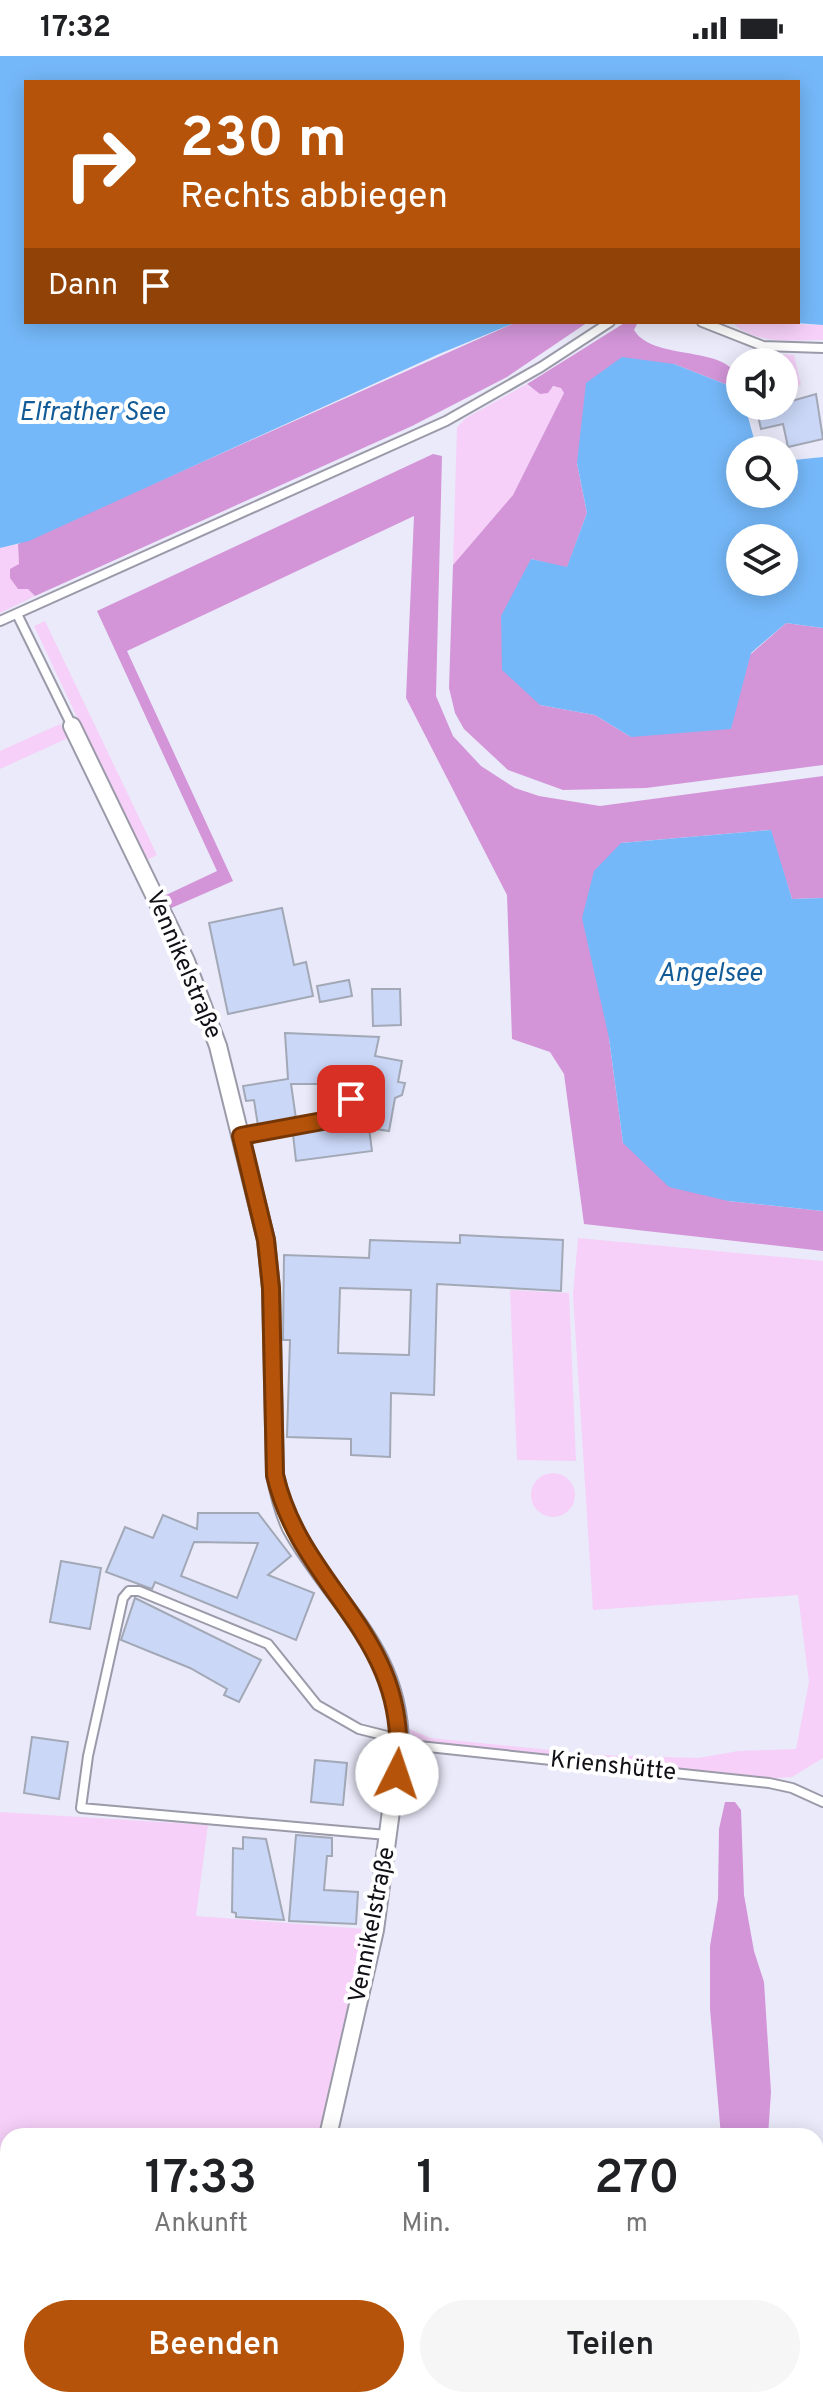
<!DOCTYPE html>
<html lang="de">
<head>
<meta charset="utf-8">
<style>
	body { margin:0; font-family:Overpass,sans-serif; background:#f6f6f6; color:#202124; height:100vh; display:flex; flex-direction:column; font-size:30px; white-space:nowrap }
	* { box-sizing:border-box; margin:0 }
	p { font-size:26px; color:#757577 }
	.icon { flex:none; width:44px; height:44px; fill:none; stroke:currentColor; stroke-width:2; stroke-linecap:round; stroke-linejoin:round }
	.map { position:relative; flex:1; overflow:hidden }
	.side { position:absolute; left:0px; top:2072px; width:824px; height:280px; display:flex; flex-direction:column; background:#fff; border-radius:24px 24px 0 0; box-shadow:0 4px 20px #0003 }
	.side>* { flex:none }
	.hud { position:absolute; left:24px; top:24px; width:776px; height:244px; border-radius:0px; box-shadow:0 4px 20px #0003; background:#b45309; color:#fff; overflow:hidden }
	.fabs { position:absolute; left:726px; top:292px; display:grid; gap:16px }
	.fabs a { display:grid; place-items:center; width:72px; height:72px; border-radius:50%; background:#fff; box-shadow:0 4px 20px #0003; font-size:40px }
	.pin { position:absolute; display:grid; place-items:center; width:68px; height:68px; color:#fff; margin:-34px; border-radius:16px; box-shadow:0 4px 12px #0006 }
	.me { position:absolute; width:88px; margin:-44px; rotate:4deg; stroke-linejoin:round; filter:drop-shadow(0 0 6px #0008) }
	.turn { display:flex; align-items:center; gap:28px; height:168px; padding:0 24px; font-size:36px }
	.turn .icon { width:104px; height:104px; stroke-width:2.5 }
	.turn b { display:block; font-size:56px; line-height:68px }
	.then { display:flex; align-items:center; height:76px; padding:0 24px; background:#0003; gap:16px; font-size:30px }
	.eta { display:flex; justify-content:space-evenly; align-items:center; height:136px; text-align:center }
	.eta b { font-size:48px; font-weight:600; line-height:56px }
	.primary-button { display:flex; gap:16px; margin-top:auto; padding:16px 24px }
	.primary-button a { flex:1; height:92px; border-radius:48px; background:#b45309; color:#fff; font-size:32px; font-weight:600; line-height:92px; text-align:center }
	.primary-button a+a { background:#f6f6f6; color:#202124 }
	.status { display:flex; justify-content:space-between; align-items:center; height:56px; padding:0 40px; background:#fff; direction:ltr }
	.status svg { height:22px; fill:currentColor }
	.map>svg:first-child { display:block }
	.green { fill:#f6d0f8 }
	.forest { fill:#d395d8 }
	.water { fill:#75b8f9; fill-rule:evenodd }
	.building { fill:#cad7f7; stroke:#a2a8b6; stroke-width:2; fill-rule:evenodd }
	.lines { fill:none; stroke-linecap:round; stroke-linejoin:round }
	.lane-casing { stroke:#9b9aa9; stroke-width:12 }
	.street-casing { stroke:#9b9aa9; stroke-width:20 }
	.lane { stroke:#fff; stroke-width:8 }
	.street { stroke:#fff; stroke-width:16 }
	.route-casing { stroke:#753606; stroke-width:20 }
	.route { stroke:#b45309; stroke-width:14 }
	.labels { text-anchor:middle; dominant-baseline:central; stroke-width:8; stroke-linejoin:round; paint-order:stroke }
	.street-label { font-size:24px; fill:#111016; stroke:#fff }
	.water-label { font-size:26px; font-style:italic; fill:#125b96; stroke:#fff }
</style>
</head>
<body>
<div class="status"><b>17:32</b><svg viewBox="0 0 49 12"><path d="M0 12V9h3v3zM5 12V6h3v6zM10 12V3h3v9zM15 12V0h3v12zM26 1h20v11H26zM47 4h2v5h-2z"/></svg></div>
<div class="map">
<svg width="823" height="2352" viewBox="0 0 823 2352">
	<rect width="100%" height="100%" fill="#eaeafa"/>
	<path class="green" d="M 732,266 L 823,269 L 823,284 C 794,284 754,289 732,266 Z
		M 756,296 L 794,299 L 801,329 L 784,333 L 784,306 L 757,306 Z
		M 527,328 L 530,332 L 561,331 L 564,337 L 513,439 L 453,509 L 457,371 L 466,362 Z
		M 18,488 C 18,506 21,527 35,540 L 0,557 L 0,492 Z
		M 45,565 L 157,799 L 145,805 L 34,570 Z
		M 60,668 L 68,682 L 0,713 L 0,695 Z
		M 578,1182 L 823,1205 L 823,1702 L 792,1721 L 766,1723 L 435,1687 L 417,1683 L 405,1671 L 430,1682 L 599,1699 L 698,1702 L 738,1695 L 796,1693 L 809,1626 L 798,1539 L 593,1554 L 573,1239 Z
		M 510,1234 L 569,1237 L 576,1405 L 517,1404 Z
		M531 1439a22 22 0 1 1 44 0a22 22 0 1 1-44 0Z
		M 0,1756 L 208,1769 L 196,1860 L 365,1873 L 318,2080 L 8,2080 L 8,2344 L 257,2344 L 255,2352 L 0,2352 Z"/>
	<path class="forest" d="M 517,266 L 588,266 L 507,321 L 412,370 L 35,540 L 28,533 L 18,533 L 10,522 L 10,513 L 19,508 L 18,488 Z
		M 626,266 L 638,266 L 634,274 C 655,309 740,284 740,334 L 674,308 L 577,407 L 587,457 L 567,512 L 531,503 L 540,649 L 595,659 L 631,681 L 752,597 L 786,567 L 823,572 L 823,709 L 646,732 L 563,734 L 508,714 L 464,673 L 455,657 L 449,632 L 453,509 L 513,439 L 564,337 L 561,332 L 553,330 L 548,337 L 540,338 L 527,328 Z
		M 433,398 L 442,400 L 436,640 L 453,680 L 481,710 L 515,732 L 539,740 L 600,750 L 823,720 L 823,842 L 792,843 L 770,774 L 621,787 L 609,982 L 623,1087 L 728,1145 L 823,1155 L 823,1195 L 584,1168 L 564,1018 L 550,996 L 512,983 L 507,839 L 406,642 L 414,460 L 127,595 L 233,825 L 169,853 L 164,840 L 217,815 L 97,555 Z
		M 725,1746 L 735,1746 L 741,1754 L 744,1839 L 754,1895 L 764,1926 L 771,2036 L 768,2080 L 721,2080 L 710,1953 L 710,1890 L 718,1843 L 719,1773 Z"/>
	<path class="water" d="M 0,0 L 823,0 L 823,269 L 782,266 L 798,266 L 798,26 L 26,26 L 26,266 L 517,266 L 439,298 L 29,485 L 0,492 Z
		M 622,301 L 674,308 L 740,334 L 740,350 L 745,350 L 757,394 L 740,394 L 740,438 L 784,438 L 784,405 L 823,401 L 823,572 L 786,567 L 751,597 L 731,673 L 631,681 L 595,659 L 540,649 L 502,614 L 501,560 L 531,503 L 567,511 L 587,457 L 577,407 L 586,327 ZM 740,482 L 784,482 L 784,526 L 740,526 Z
		M 771,774 L 792,843 L 823,842 L 823,1155 L 728,1145 L 669,1131 L 623,1087 L 609,982 L 582,862 L 594,815 L 621,787 Z"/>
	<path class="building" d="M 816,338 L 823,383 L 788,391 L 783,368 L 761,373 L 757,355 Z
		M 282,852 L 294,909 L 306,906 L 313,940 L 228,958 L 209,867 Z
		M 349,924 L 352,940 L 320,946 L 317,930 Z
		M 372,933 L 400,933 L 401,969 L 373,970 Z
		M 285,977 L 379,981 L 375,1000 L 402,1005 L 398,1026 L 405,1027 L 402,1039 L 395,1042 L 389,1075 L 369,1072 L 372,1095 L 296,1105 L 293,1078 L 363,1068 L 370,1028 L 291,1028 L 296,1063 L 258,1070 L 254,1044 L 246,1045 L 243,1030 L 288,1023 Z
		M 460,1179 L 563,1184 L 561,1235 L 437,1228 L 434,1339 L 391,1337 L 390,1401 L 351,1399 L 351,1383 L 287,1381 L 290,1284 L 283,1284 L 284,1199 L 369,1202 L 370,1184 L 460,1187 ZM 340,1232 L 411,1234 L 409,1299 L 338,1297 Z
		M 198,1457 L 258,1457 L 291,1500 L 268,1519 L 314,1537 L 296,1584 L 155,1526 L 152,1533 L 106,1516 L 125,1471 L 153,1482 L 163,1459 L 197,1473 ZM 194,1486 L 258,1487 L 237,1542 L 181,1520 Z
		M 61,1505 L 101,1512 L 90,1573 L 50,1566 Z
		M 135,1542 L 261,1604 L 239,1646 L 224,1639 L 227,1633 L 190,1612 L 121,1584 Z
		M 32,1681 L 68,1686 L 59,1743 L 24,1737 Z
		M 315,1704 L 347,1707 L 343,1749 L 311,1746 Z
		M 296,1779 L 332,1782 L 332,1800 L 327,1800 L 324,1834 L 358,1836 L 356,1868 L 289,1865 Z
		M 243,1781 L 266,1783 L 284,1864 L 236,1861 L 236,1857 L 232,1856 L 233,1792 L 243,1793 Z"/>
	<g class="lines">
		<defs>
			<path id="lane" d="M 702,266 L 763,290 L 823,292
				M 17,558 L 72,670
				M 0,565 L 446,365 L 541,311 L 610,266
				M 241,1080 L 328,1064 L 351,1043
				M 400,1688 L 769,1727 L 792,1732 L 823,1746
				M 387,1779 L 81,1752 L 88,1700 L 123,1542 L 129,1535 L 139,1535 L 268,1588 L 317,1649 L 359,1673 L 399,1683"/>
			<path id="street" d="M 72,670 L 186,905 L 218,990 L 266,1184 L 271,1232 L 275,1419 C 279,1437 283,1455 291,1472 C 332,1547 399,1590 400,1688 L 375,1874 L 328,2080
				M 265,2352 L 267,2344"/>
		</defs>
		<use href="#lane" class="lane-casing"/>
		<use href="#street" class="street-casing"/>
		<use href="#lane" class="lane"/>
		<use href="#street" class="street"/>
	</g>
	<g class="lines">
		<defs>
			<path id="route" d="M 351,1043 L 328,1064 L 241,1080 L 266,1184 L 271,1232 L 275,1419 C 302,1536 413,1579 397,1718"/>
		</defs>
		<use href="#route" class="route-casing"/>
		<use href="#route" class="route"/>
	</g>
	<g class="labels">
		<g class="street-label">
			<text transform="translate(183 909) rotate(67)">Vennikelstraße</text>
			<text transform="translate(613 1711) rotate(6)">Krienshütte</text>
			<text transform="translate(373 1869) rotate(-79)">Vennikelstraße</text>
		</g>
		<g class="water-label">
			<text x="92" y="357">Elfrather See</text>
			<text x="710" y="918">Angelsee</text>
		</g>
	</g>
</svg>
<div class="fabs">
<a><svg class="icon" aria-label="sound" viewBox="0 0 24 24"><path d="M4 9h4l5-4v14l-5-4H4zM17 9q2 3 0 6"/></svg></a>
<a><svg class="icon" aria-label="search" viewBox="0 0 24 24"><circle cx="10" cy="10" r="6"/><path d="M15 15l6 6"/></svg></a>
<a><svg class="icon" aria-label="layers" viewBox="0 0 24 24"><path d="M12 4l9 5-9 5-9-5zM3 14l9 5 9-5"/></svg></a>
</div>
<div class="pin" style="left:351px;top:1043px;background:#d93025"><svg class="icon" aria-label="arrive" viewBox="0 0 24 24"><path d="M6 21V4h12l-3 4 3 4H6"/></svg></div>
<svg class="me" style="left:397px;top:1718px" viewBox="-20 -20 40 40"><circle r="19" fill="#fff"/><path d="M0-13L10 11 0 6-10 11z" fill="#b45309"/></svg>
<div class="hud">
<div class="turn"><svg class="icon" aria-label="right" viewBox="0 0 24 24"><path d="M7 20v-9h11M14 6l5 5-5 5"/></svg><div><b>230 m</b>Rechts abbiegen</div></div>
<div class="then">Dann<svg class="icon" aria-label="arrive" viewBox="0 0 24 24"><path d="M6 21V4h12l-3 4 3 4H6"/></svg></div>
</div>
<section class="side">
<div class="eta">
<div><b>17:33</b><p>Ankunft</p></div>
<div><b>1</b><p>Min.</p></div>
<div><b>270</b><p>m</p></div>
</div>
<div class="primary-button"><a>Beenden</a><a>Teilen</a></div>
</section>
</div>
</body>
</html>
